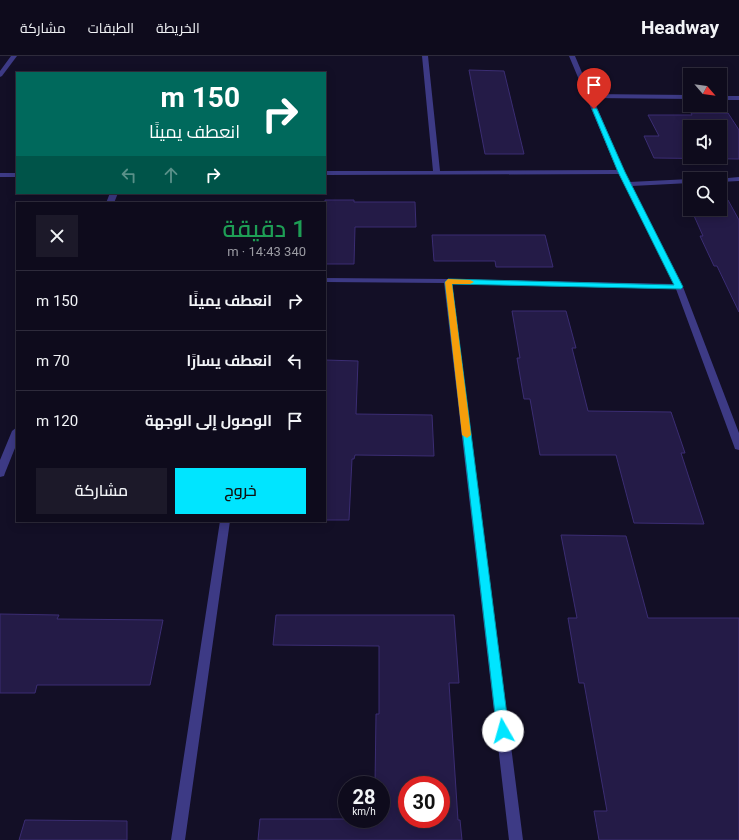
<!DOCTYPE html>
<html lang="ar">
<head>
<meta charset="utf-8">
<style>
	body { margin:0; font-family:Roboto,Cairo,sans-serif; background:#1c1929; color:#f1f3f6; direction:rtl; height:100vh; display:flex; flex-direction:column; font-size:15px; white-space:nowrap }
	* { box-sizing:border-box; margin:0 }
	p { font-size:13px; color:#9b9ba3 }
	.icon { flex:none; width:22px; height:22px; fill:none; stroke:currentColor; stroke-width:2; stroke-linecap:round; stroke-linejoin:round }
	.map { position:relative; flex:1; overflow:hidden; direction:ltr }
	.panel { position:absolute; left:16px; top:146px; width:310px; height:320px; display:flex; flex-direction:column; background:#0e0b1c; border-radius:0px; box-shadow:0 2px 10px #0003,0 0 0 1px #2e2b3b; direction:rtl }
	.panel>* { flex:none }
	.banner { position:absolute; left:16px; top:16px; width:310px; height:122px; border-radius:0px; box-shadow:0 2px 10px #0003,0 0 0 1px #2e2b3b; direction:rtl; background:#00695c; color:#fff; overflow:hidden }
	.needle { width:26px; rotate:118deg }
	.buttons { position:absolute; left:683px; top:12px; display:grid; gap:8px }
	.buttons a { display:grid; place-items:center; width:44px; height:44px; border-radius:0px; background:#0e0b1c; box-shadow:0 2px 10px #0003,0 0 0 1px #2e2b3b; font-size:20px }
	.speed { position:absolute; left:338px; top:720px; display:flex; gap:8px; font-size:20px; font-weight:700; text-align:center }
	.speed>* { display:grid; place-content:center; width:52px; height:52px; border-radius:50%; background:#0e0b1c; box-shadow:0 2px 10px #0003,0 0 0 1px #2e2b3b; line-height:1 }
	.speed small { font-size:10px; font-weight:400 }
	.speed .limit { border:6px solid #d22; background:#fff; color:#111 }
	.pin { position:absolute; display:grid; place-items:center; width:34px; height:34px; color:#fff; margin:-41px -17px; border-radius:50% 50% 50% 0; rotate:-45deg; box-shadow:0 0 4px #0007 }
	.pin .icon { rotate:45deg }
	.me { position:absolute; width:44px; margin:-22px; rotate:353deg; stroke-linejoin:round; filter:drop-shadow(0 0 3px #0008) }
	.turn { display:flex; align-items:center; gap:14px; height:84px; padding:0 20px; font-size:18px }
	.turn .icon { width:52px; height:52px; stroke-width:2.5 }
	.turn b { display:block; font-size:28px; line-height:34px }
	.lanes { display:flex; align-items:center; height:38px; padding:0 20px; background:#0003; justify-content:center; gap:20px; direction:ltr }
	.lanes .off { opacity:.35 }
	.round { display:grid; place-items:center; flex:none; width:42px; height:42px; border-radius:0px; background:#1c1929 }
	.overview { display:flex; align-items:center; justify-content:space-between; height:68px; padding:0 20px }
	h1 { font-size:24px; font-weight:600; line-height:30px; color:#1e9e55 }
	.button { display:flex; gap:8px; margin-top:auto; padding:8px 20px }
	.button a { flex:1; height:46px; border-radius:0px; background:#00e5ff; color:#111; font-size:16px; font-weight:600; line-height:46px; text-align:center }
	.button a+a { background:#1c1929; color:#f1f3f6 }
	ul { padding:0; list-style:none }
	li { display:flex; align-items:center; gap:12px; height:60px; padding:0 20px; border-top:1px solid #2e2b3b }
	li div { flex:1 }
	li b { display:block; font-size:15px }
	li em { font-style:normal }
	header { display:flex; align-items:center; gap:24px; box-sizing:border-box; height:56px; padding:0 20px; background:#0e0b1c; border-bottom:1px solid #2e2b3b }
	header strong { font-size:19px }
	nav { display:flex; gap:22px; margin-inline-start:auto; font-size:14px }
	.map>svg:first-child { display:block }
	.building { fill:#241b47; stroke:#3b2d73; fill-rule:evenodd }
	.lines { fill:none; stroke-linecap:round; stroke-linejoin:round }
	.minor { fill:#3d3a85; fill-rule:evenodd }
	.route { fill:#00e5ff; stroke:#0095a6 }
	.slow { fill:#f59e0b }
</style>
</head>
<body>
<header>
<strong>Headway</strong>
<nav><a>الخريطة</a><a>الطبقات</a><a>مشاركة</a></nav>
</header>
<div class="map">
<svg width="739" height="784" viewBox="0 0 739 784">
	<rect width="100%" height="100%" fill="#130f26"/>
	<path class="building" d="M 469,14 L 504,15 L 524,98 L 485,98 Z
		M 691,57 L 728,57 L 739,74 L 739,103 L 654,102 L 644,80 L 659,80 L 648,59 L 692,59 ZM 690,71 L 720,71 L 720,101 L 690,101 Z
		M 325,144 L 354,144 L 354,146 L 415,146 L 416,171 L 355,171 L 354,208 L 325,208 Z
		M 720,144 L 728,144 L 739,164 L 739,256 L 717,210 L 714,210 L 700,180 L 703,180 L 691,153 L 720,153 Z
		M 432,179 L 545,179 L 553,211 L 496,211 L 495,205 L 434,205 Z
		M 512,255 L 566,255 L 576,292 L 572,292 L 588,355 L 671,356 L 685,397 L 681,397 L 704,468 L 634,467 L 616,399 L 540,399 L 530,343 L 524,343 L 517,302 L 520,302 Z
		M 325,304 L 358,305 L 356,358 L 432,359 L 434,400 L 355,399 L 354,403 L 352,403 L 349,464 L 325,464 Z
		M 561,479 L 626,480 L 648,562 L 739,562 L 739,784 L 599,784 L 594,755 L 607,755 L 584,627 L 579,627 L 568,562 L 577,562 Z
		M 0,558 L 59,559 L 57,563 L 163,564 L 150,629 L 37,629 L 35,637 L 0,637 Z
		M 276,559 L 454,559 L 459,627 L 449,627 L 458,764 L 460,764 L 462,784 L 258,784 L 260,763 L 381,763 L 381,729 L 375,729 L 376,658 L 379,658 L 379,590 L 273,589 ZM 407,729 L 441,729 L 441,763 L 407,763 Z
		M 25,764 L 127,765 L 127,784 L 19,784 Z"/>
	<g class="lines">
		<path class="minor" d="M 11,0 L 17,0 L 2,20 L 0,21 L 0,15 Z
			M 422,0 L 428,0 L 440,115 L 617,114 L 569,0 L 575,0 L 591,38 L 690,39 L 690,43 L 593,42 L 629,126 L 690,123 L 690,127 L 632,130 L 683,231 L 739,377 L 739,394 L 735,393 L 734,390 L 676,233 L 452,228 L 523,784 L 509,784 L 444,227 L 325,226 L 325,222 L 448,223 L 674,228 L 619,118 L 325,119 L 325,115 L 433,115 Z
			M 720,40 L 739,40 L 739,44 L 720,44 Z
			M 0,117 L 17,117 L 17,121 L 0,121 Z
			M 739,121 L 739,125 L 720,126 L 720,123 L 717,123 Z
			M 110,137 L 118,137 L 114,147 L 106,147 Z
			M 17,371 L 17,387 L 5,417 L 4,420 L 0,421 L 0,404 L 12,375 Z
			M 220,465 L 230,465 L 185,784 L 171,784 Z"/>
	</g>
	<path class="route" d="M 594,51 L 597,53 L 625,116 L 683,231 L 681,233 L 452,228 L 509,675 L 507,680 L 503,681 L 499,680 L 497,675 L 445,226 L 448,223 L 674,229 L 618,116 L 592,53 Z"/>
	<path class="slow" d="M 448,223 L 470,224 L 474,226 L 470,228 L 452,228 L 471,379 L 467,382 L 462,379 L 445,226 Z"/>
</svg>
<div class="buttons">
<a><svg class="needle" viewBox="-14 -14 28 28"><path d="M0-13l5 13h-10z" fill="#e53935"/><path d="M0 13l5-13h-10z" fill="#9b9ba3"/></svg></a>
<a><svg class="icon" aria-label="sound" viewBox="0 0 24 24"><path d="M4 9h4l5-4v14l-5-4H4zM17 9q2 3 0 6"/></svg></a>
<a><svg class="icon" aria-label="search" viewBox="0 0 24 24"><circle cx="10" cy="10" r="6"/><path d="M15 15l6 6"/></svg></a>
</div>
<div class="speed"><div>28<small>km/h</small></div><div class="limit">30</div></div>
<div class="pin" style="left:594px;top:53px;background:#d93025"><svg class="icon" aria-label="arrive" viewBox="0 0 24 24"><path d="M6 21V4h12l-3 4 3 4H6"/></svg></div>
<svg class="me" style="left:503px;top:675px" viewBox="-20 -20 40 40"><circle r="19" fill="#fff"/><path d="M0-13L10 11 0 6-10 11z" fill="#00e5ff"/></svg>
<div class="banner">
<div class="turn"><svg class="icon" aria-label="right" viewBox="0 0 24 24"><path d="M7 20v-9h11M14 6l5 5-5 5"/></svg><div><b>150 m</b>انعطف يمينًا</div></div>
<div class="lanes"><svg class="icon off" aria-label="left" viewBox="0 0 24 24"><path d="M17 20v-9H6M10 6l-5 5 5 5"/></svg><svg class="icon off" aria-label="ahead" viewBox="0 0 24 24"><path d="M12 20V5M6 11l6-6 6 6"/></svg><svg class="icon" aria-label="right" viewBox="0 0 24 24"><path d="M7 20v-9h11M14 6l5 5-5 5"/></svg></div>
</div>
<section class="panel">
<div class="overview"><div><h1>1 دقيقة</h1><p>340 m · 14:43</p></div><a class="round"><svg class="icon" aria-label="close" viewBox="0 0 24 24"><path d="M6 6l12 12M18 6L6 18"/></svg></a></div>
<ul>
<li><svg class="icon" aria-label="right" viewBox="0 0 24 24"><path d="M7 20v-9h11M14 6l5 5-5 5"/></svg><div><b>انعطف يمينًا</b></div><em>150 m</em></li>
<li><svg class="icon" aria-label="left" viewBox="0 0 24 24"><path d="M17 20v-9H6M10 6l-5 5 5 5"/></svg><div><b>انعطف يسارًا</b></div><em>70 m</em></li>
<li><svg class="icon" aria-label="arrive" viewBox="0 0 24 24"><path d="M6 21V4h12l-3 4 3 4H6"/></svg><div><b>الوصول إلى الوجهة</b></div><em>120 m</em></li>
</ul>
<div class="button"><a>خروج</a><a>مشاركة</a></div>
</section>
</div>
</body>
</html>
